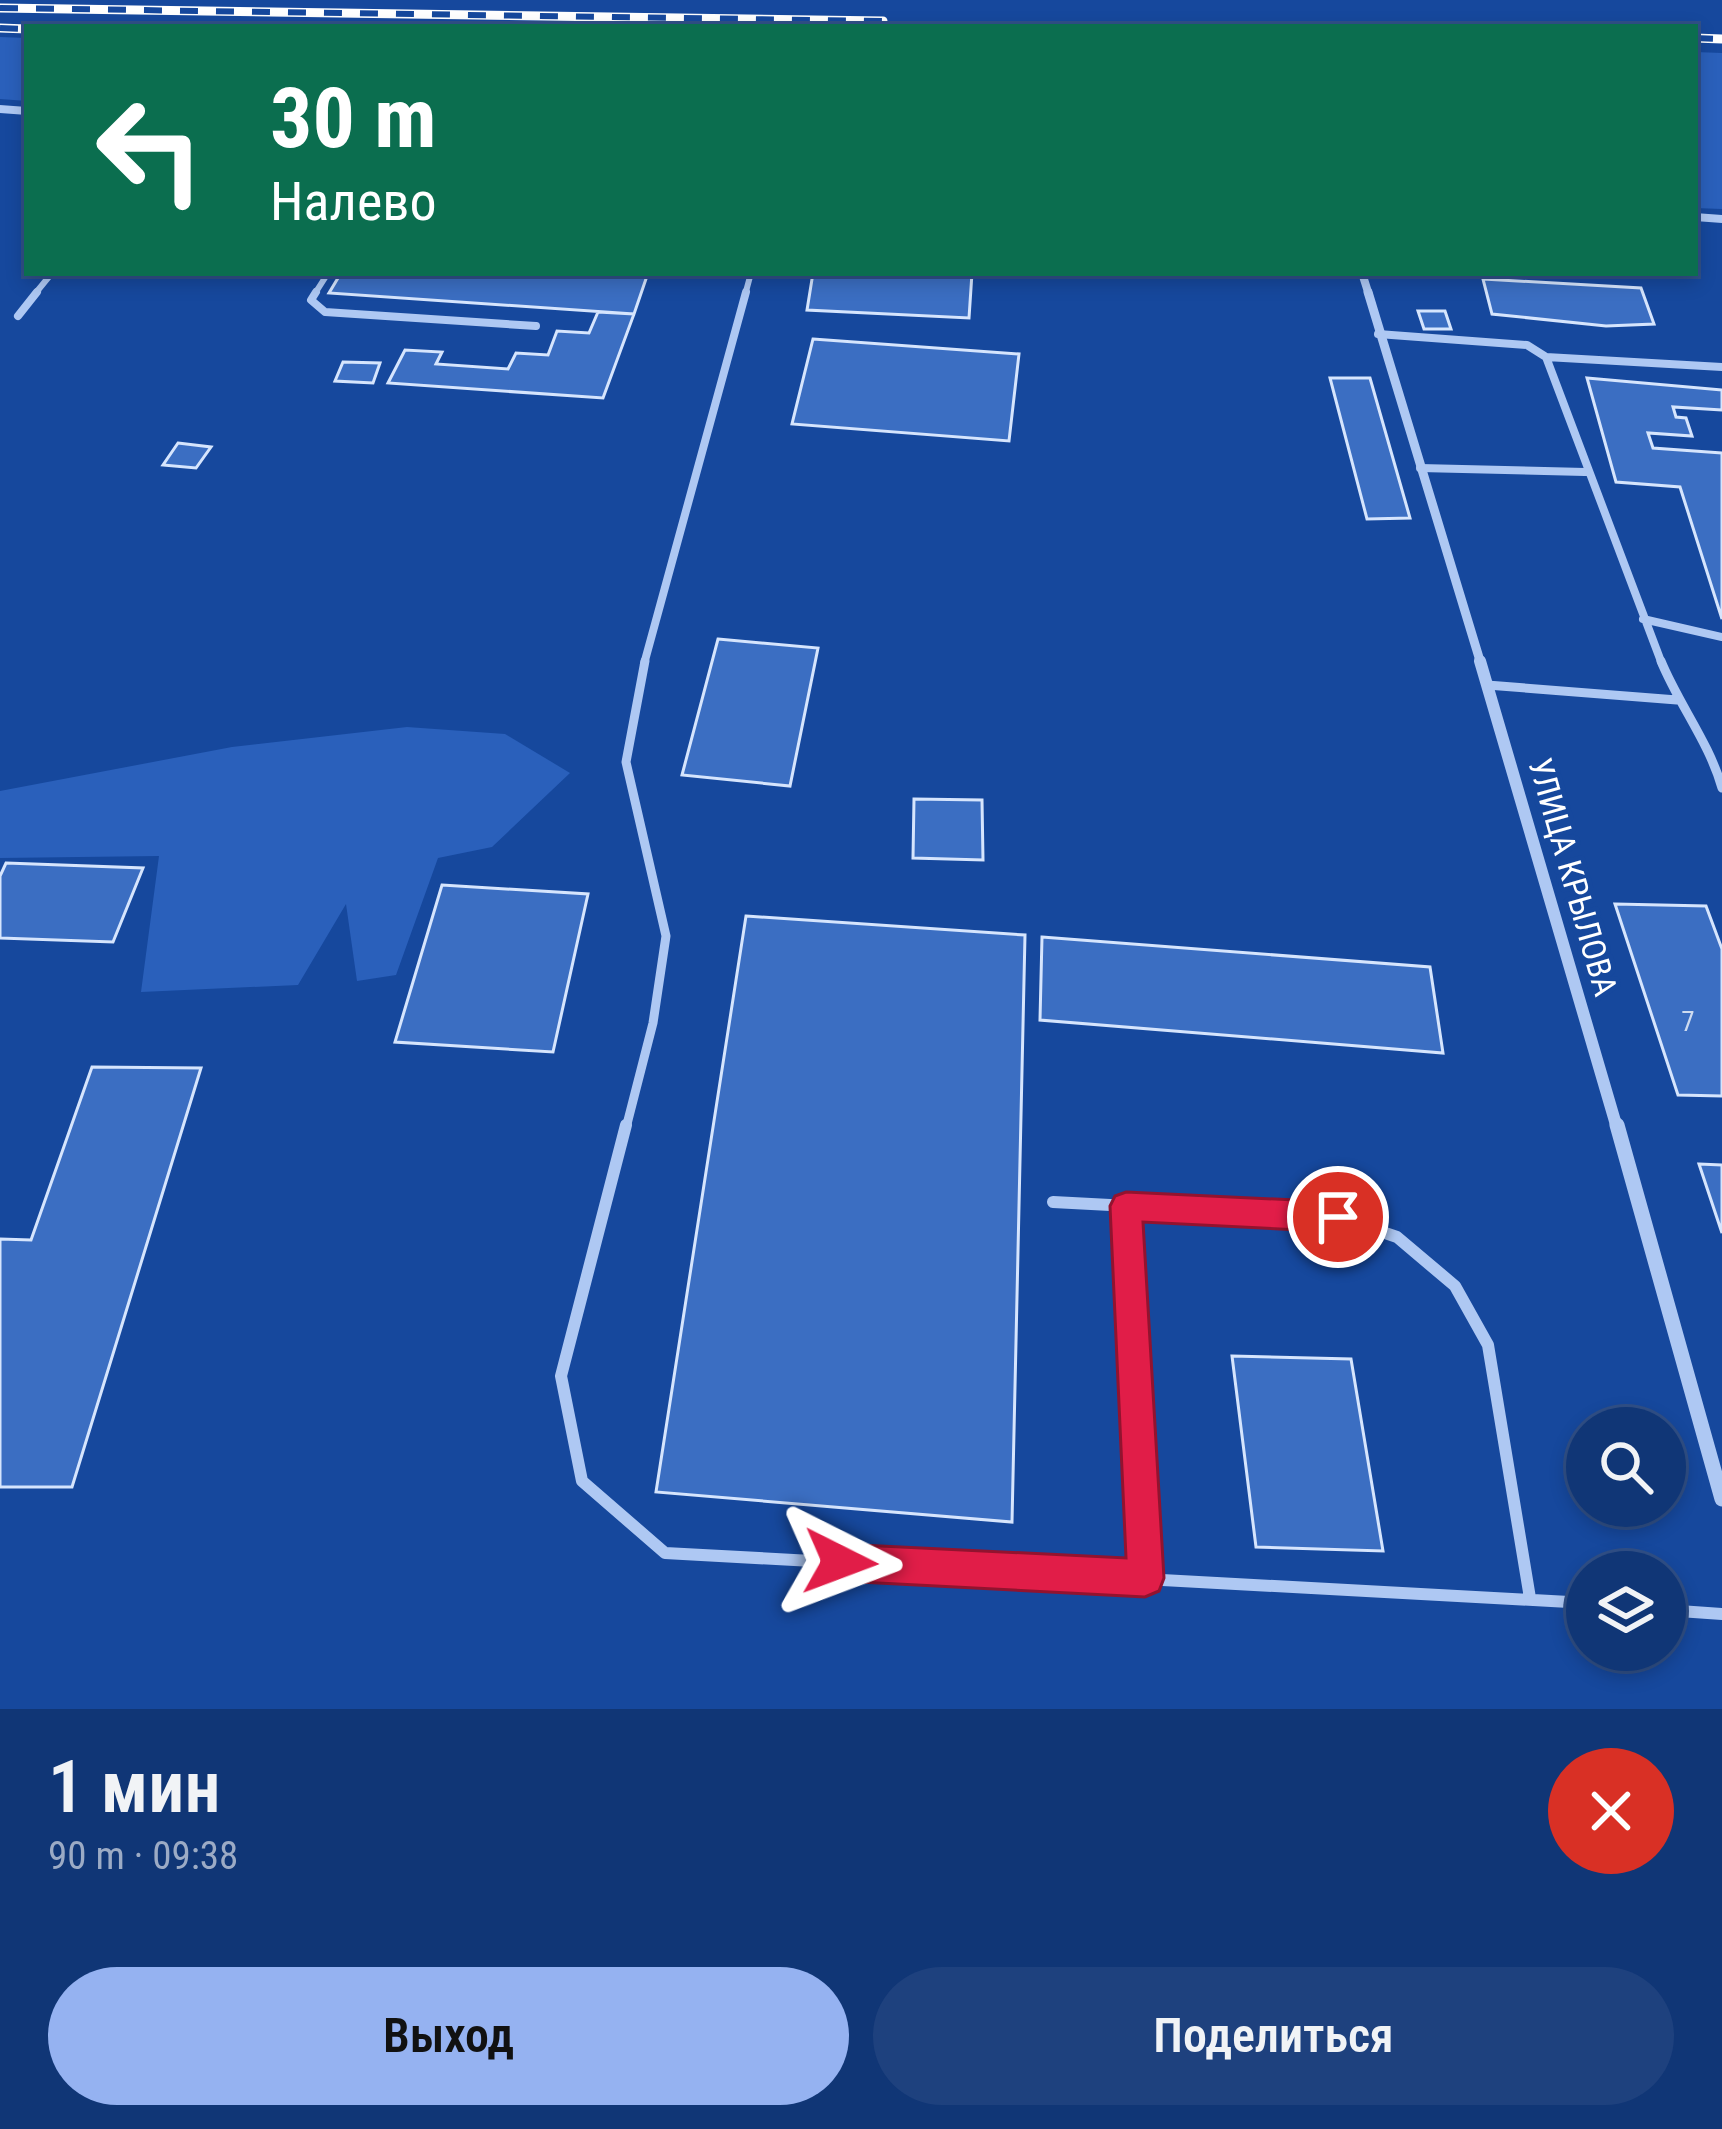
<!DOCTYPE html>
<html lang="ru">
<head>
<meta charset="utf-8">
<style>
	body { margin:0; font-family:"Roboto Condensed",sans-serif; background:#1e417e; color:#f1f3f6; height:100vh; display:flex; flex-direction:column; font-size:45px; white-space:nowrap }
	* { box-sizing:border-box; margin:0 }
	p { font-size:39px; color:#9cabc5 }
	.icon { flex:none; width:66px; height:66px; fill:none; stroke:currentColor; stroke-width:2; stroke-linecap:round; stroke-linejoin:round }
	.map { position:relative; height:1709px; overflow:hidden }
	.drawer { display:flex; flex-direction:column; background:#103676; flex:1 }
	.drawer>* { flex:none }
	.guide { position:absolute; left:24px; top:24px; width:1674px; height:252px; border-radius:0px; box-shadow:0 6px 18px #0003,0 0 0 3px #305088; background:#0b6e4f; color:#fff; overflow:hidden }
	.controls { position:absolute; left:1566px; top:1407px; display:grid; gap:24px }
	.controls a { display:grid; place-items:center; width:120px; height:120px; border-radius:50%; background:#103676; box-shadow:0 6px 18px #0003,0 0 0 3px #305088; font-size:60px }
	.pin { position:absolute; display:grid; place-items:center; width:102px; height:102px; color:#fff; margin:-51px; border:6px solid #fff; border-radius:50%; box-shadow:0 3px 12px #0007 }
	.me { position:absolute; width:132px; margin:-66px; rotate:93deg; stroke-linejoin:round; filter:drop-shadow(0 0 9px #0008) }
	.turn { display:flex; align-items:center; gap:42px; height:252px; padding:0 48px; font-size:54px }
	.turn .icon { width:156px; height:156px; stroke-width:2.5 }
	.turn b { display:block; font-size:84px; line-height:102px }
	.round { display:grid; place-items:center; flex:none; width:126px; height:126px; border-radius:63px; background:#1e417e }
	.headline { display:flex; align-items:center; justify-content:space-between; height:204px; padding:0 48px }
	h1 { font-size:72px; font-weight:600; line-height:90px }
	.button { display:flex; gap:24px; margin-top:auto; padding:24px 48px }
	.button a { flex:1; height:138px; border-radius:72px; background:#95b2f1; color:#111; font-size:48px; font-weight:600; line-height:138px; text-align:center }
	.button a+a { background:#1e417e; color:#f1f3f6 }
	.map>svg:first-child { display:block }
	.green { fill:#2a60bb }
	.building { fill:#3b6ec2; stroke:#d6e5fd; stroke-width:3 }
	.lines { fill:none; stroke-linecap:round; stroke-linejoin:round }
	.service-far3 { stroke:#aec8f3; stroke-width:6 }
	.service-far2 { stroke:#aec8f3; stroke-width:8 }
	.service-far1 { stroke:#aec8f3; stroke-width:9 }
	.service { stroke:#aec8f3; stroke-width:12 }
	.minor-far3 { stroke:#aec8f3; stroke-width:8 }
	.minor-far2 { stroke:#aec8f3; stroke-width:9 }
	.minor-far1 { stroke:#aec8f3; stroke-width:12 }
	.minor { stroke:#aec8f3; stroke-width:15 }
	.tertiary { fill:#aec8f3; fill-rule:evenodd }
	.rail-casing { stroke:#fff; stroke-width:9 }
	.rail { stroke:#16489d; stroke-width:6; stroke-dasharray:18; stroke-linecap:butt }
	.route { fill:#e11d48; stroke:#92132f; stroke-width:3 }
	.labels { text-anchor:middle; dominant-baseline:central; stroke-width:10; stroke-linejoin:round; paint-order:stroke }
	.number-label { font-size:27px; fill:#cedbf0 }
	.street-label { font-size:33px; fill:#fff; stroke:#16489d }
</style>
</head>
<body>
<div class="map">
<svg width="1722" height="1709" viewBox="0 0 1722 1709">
	<rect width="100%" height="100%" fill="#16489d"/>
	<path class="green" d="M 0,37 L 27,38 L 27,101 L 0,99 Z
		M 1695,52 L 1722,53 L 1722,209 L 1695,208 Z
		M 407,727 L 505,734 L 570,773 L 492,847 L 438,858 L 396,975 L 357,981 L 346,904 L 298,985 L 141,992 L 159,856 L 0,858 L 0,791 L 232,747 Z"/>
	<path class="building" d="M 341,273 L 648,273 L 634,314 L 329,293 Z
		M 813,273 L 972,273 L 969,318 L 807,310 Z
		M 1483,279 L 1641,288 L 1654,324 L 1606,326 L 1492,314 Z
		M 1418,311 L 1445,311 L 1451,329 L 1424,329 Z
		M 598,312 L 634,314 L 603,398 L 388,383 L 405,350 L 442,352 L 436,364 L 508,369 L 516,353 L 548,355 L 557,331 L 589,333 Z
		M 813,339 L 1019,354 L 1009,441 L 792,424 Z
		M 343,362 L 380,363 L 373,383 L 335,381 Z
		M 1330,378 L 1370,378 L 1410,518 L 1367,519 Z
		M 1587,378 L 1722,390 L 1722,410 L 1673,407 L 1676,417 L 1686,418 L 1692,436 L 1648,433 L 1653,448 L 1722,453 L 1722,619 L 1680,487 L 1616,482 Z
		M 178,443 L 211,447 L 196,468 L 163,465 Z
		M 718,639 L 818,648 L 790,786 L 682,775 Z
		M 914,799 L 982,800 L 983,860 L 913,858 Z
		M 6,863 L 143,868 L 113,942 L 0,938 L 0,876 Z
		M 442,885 L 588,894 L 553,1052 L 395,1042 Z
		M 1615,904 L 1706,906 L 1722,949 L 1722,1096 L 1678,1095 Z
		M 746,916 L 1025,935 L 1012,1522 L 656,1492 Z
		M 1042,937 L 1430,967 L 1443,1053 L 1040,1020 Z
		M 92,1067 L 201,1068 L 72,1487 L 0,1487 L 0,1239 L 31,1240 Z
		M 1699,1164 L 1722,1165 L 1722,1233 Z
		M 1232,1356 L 1351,1359 L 1383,1551 L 1256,1547 Z"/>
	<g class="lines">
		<path class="service-far3" d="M 34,295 L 52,273
			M 314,295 L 328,273
			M 745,295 L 751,273"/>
		<path class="service-far2" d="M 316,292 L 311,300 L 325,312 L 536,326
			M 18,316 L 37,292
			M 1378,334 L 1527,345 L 1546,357 L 1722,367
			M 1546,357 L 1662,664
			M 1420,468 L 1585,472
			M 1643,619 L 1722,637
			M 644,664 L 746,292"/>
		<path class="service-far1" d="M 1661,661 C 1679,705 1709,742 1722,788
			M 1487,685 L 1677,700
			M 626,1128 L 653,1023 L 666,936 L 626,762 L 645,661"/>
		<path class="service" d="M 626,1125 L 561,1376 L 582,1481 L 665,1553 L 1587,1603
			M 1053,1202 L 1338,1217 L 1397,1237 L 1455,1286 L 1488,1345 L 1530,1598
			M 1127,1206 L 1145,1578
			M 1665,1610 L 1722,1614"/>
		<path class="minor-far3" d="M 1362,273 L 1369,295"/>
		<path class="minor-far2" d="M 1368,292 L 1481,664"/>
		<path class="minor-far1" d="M 1480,661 L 1617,1128"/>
		<path class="minor" d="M 1617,1125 L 1722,1499"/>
		<path class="tertiary" d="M 0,105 L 27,107 L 27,115 L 0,113 Z
			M 1695,213 L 1722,215 L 1722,223 L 1695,221 Z"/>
		<defs>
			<path id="rail" d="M 0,8 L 883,21
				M 0,28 L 27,29
				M 1695,38 L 1722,39"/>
		</defs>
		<use href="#rail" class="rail-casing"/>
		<use href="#rail" class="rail"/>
	</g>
	<path class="route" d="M 1126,1192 L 1338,1202 L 1349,1206 L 1354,1217 L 1349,1227 L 1338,1232 L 1143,1222 L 1164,1578 L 1159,1591 L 1145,1597 L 840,1581 L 827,1575 L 821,1562 L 827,1549 L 840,1544 L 1126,1558 L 1110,1206 L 1115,1196 Z"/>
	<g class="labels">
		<g class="number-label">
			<text x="1688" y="1022">7</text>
		</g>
		<g class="street-label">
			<text transform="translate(1573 877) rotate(74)">УЛИЦА КРЫЛОВА</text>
		</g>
	</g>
</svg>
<div class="controls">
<a><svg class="icon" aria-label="search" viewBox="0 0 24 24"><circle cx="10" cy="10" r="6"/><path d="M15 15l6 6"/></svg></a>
<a><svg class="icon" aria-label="layers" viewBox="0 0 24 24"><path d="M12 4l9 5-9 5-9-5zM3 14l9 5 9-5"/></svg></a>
</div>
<div class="pin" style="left:1338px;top:1217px;background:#d93025"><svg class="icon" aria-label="arrive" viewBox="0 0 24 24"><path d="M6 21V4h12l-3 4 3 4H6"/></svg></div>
<svg class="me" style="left:840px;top:1562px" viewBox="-20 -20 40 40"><path d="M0-17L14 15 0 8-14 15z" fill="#e11d48" stroke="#fff" stroke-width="4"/></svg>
<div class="guide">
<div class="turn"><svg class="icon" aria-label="left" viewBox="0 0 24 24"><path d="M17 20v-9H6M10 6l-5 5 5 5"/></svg><div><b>30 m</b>Налево</div></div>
</div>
</div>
<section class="drawer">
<div class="headline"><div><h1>1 мин</h1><p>90 m · 09:38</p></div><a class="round" style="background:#d93025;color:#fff"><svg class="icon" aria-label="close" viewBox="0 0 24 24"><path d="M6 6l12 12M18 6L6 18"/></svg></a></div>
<div class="button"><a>Выход</a><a>Поделиться</a></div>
</section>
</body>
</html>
